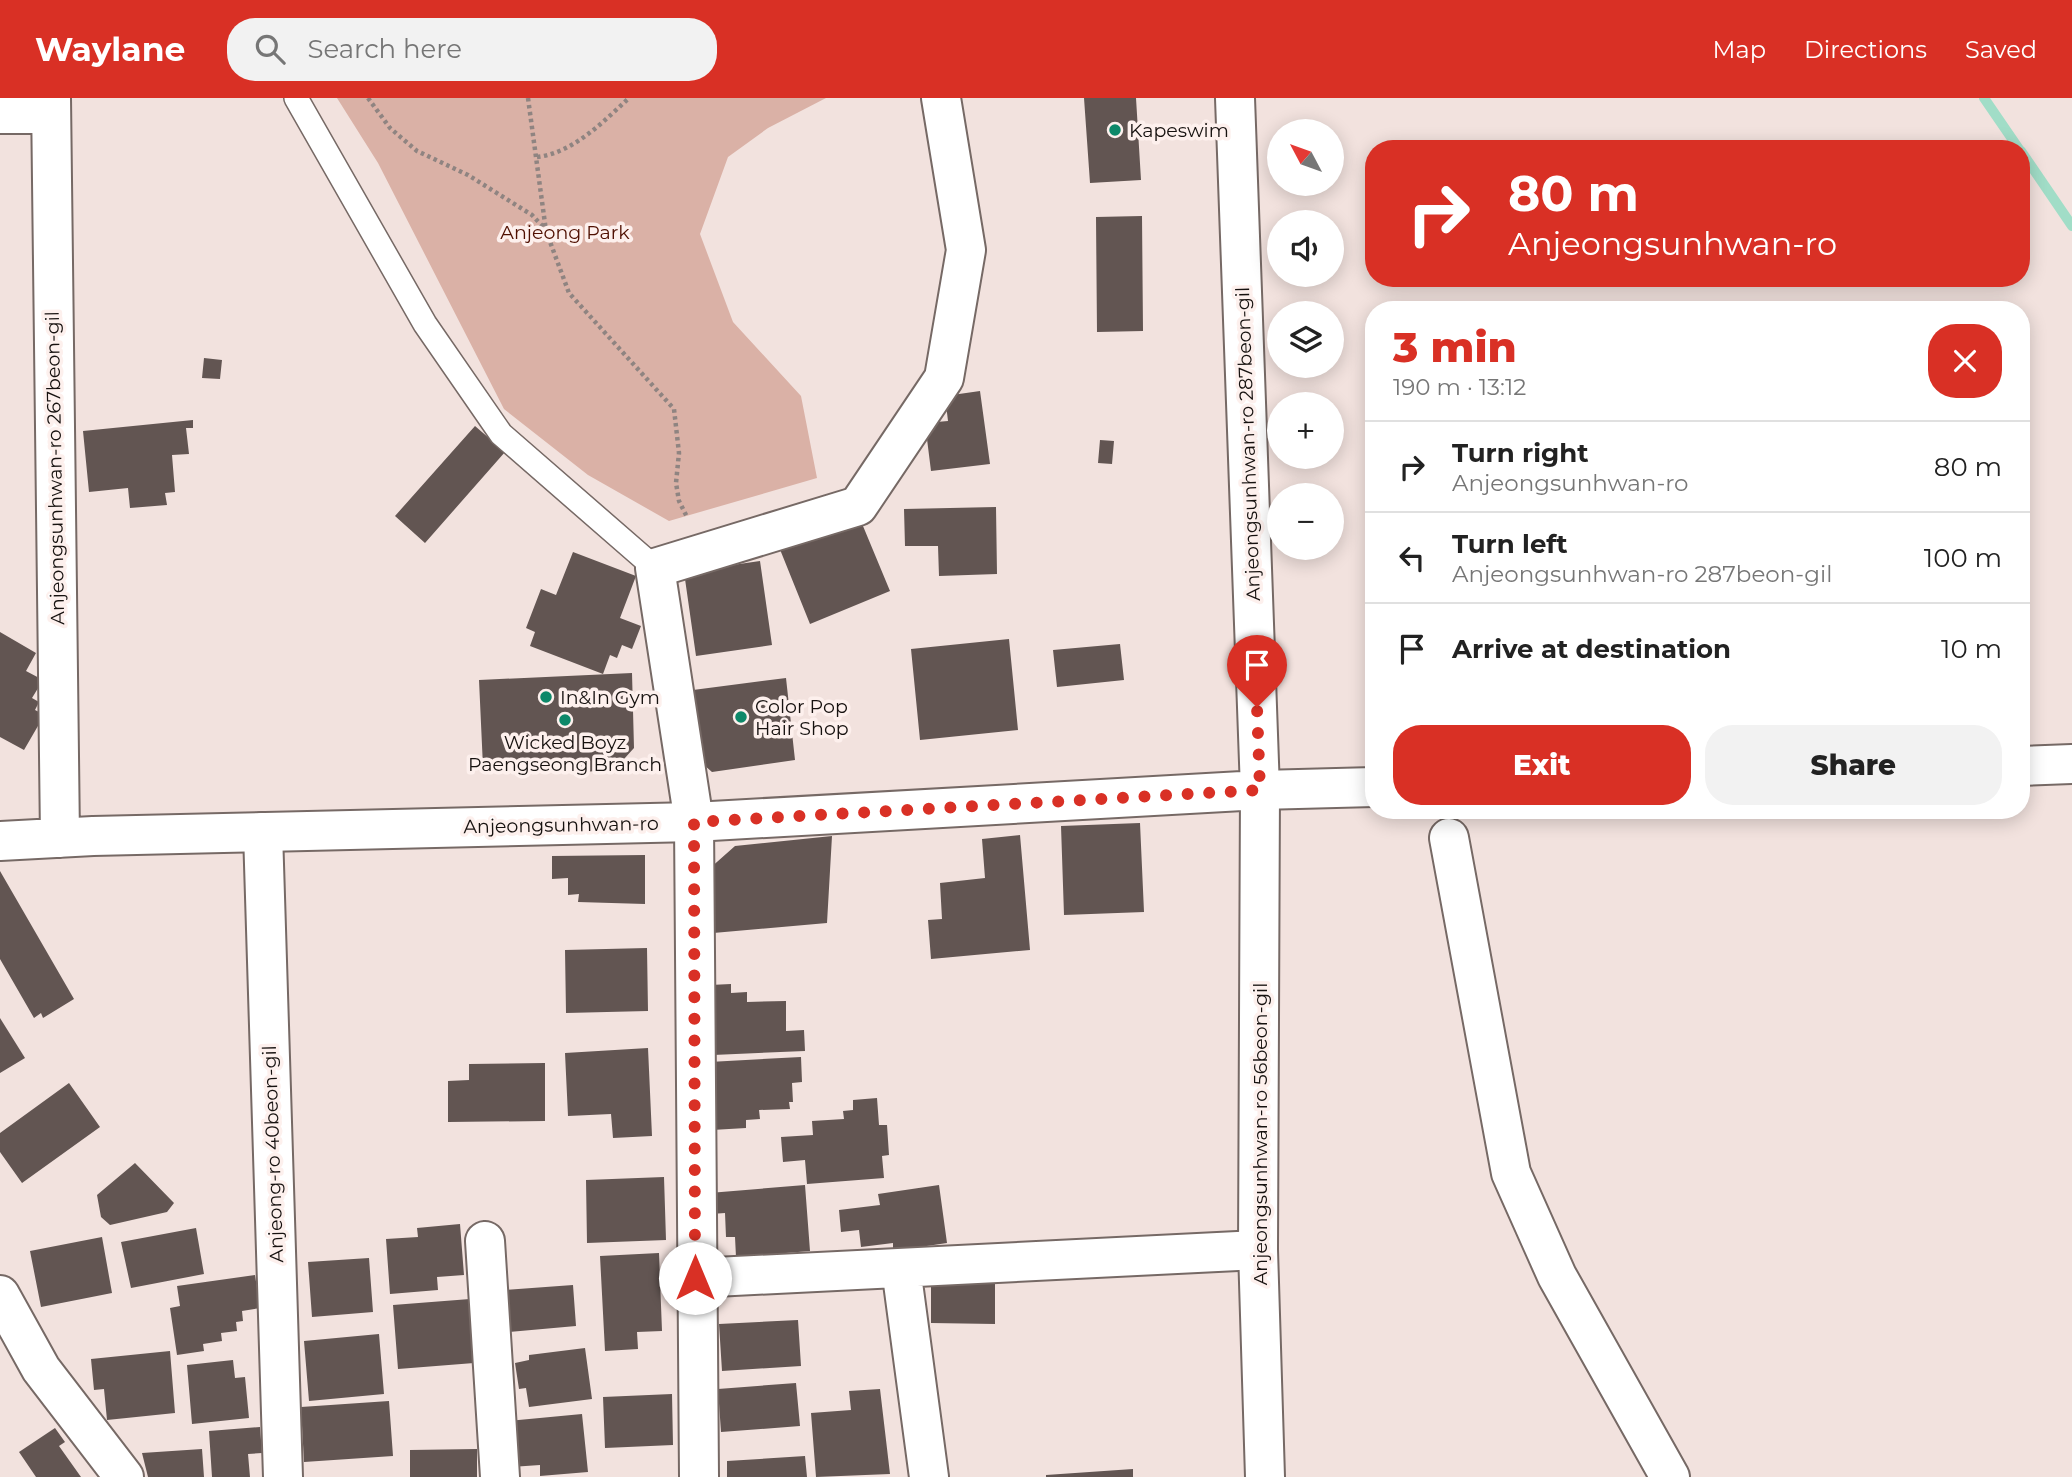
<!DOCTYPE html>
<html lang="en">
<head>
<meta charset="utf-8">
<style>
	body { margin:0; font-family:Montserrat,sans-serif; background:#f2f2f2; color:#222; height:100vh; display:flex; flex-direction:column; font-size:26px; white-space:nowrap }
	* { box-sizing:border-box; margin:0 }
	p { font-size:23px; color:#767676 }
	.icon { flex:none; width:38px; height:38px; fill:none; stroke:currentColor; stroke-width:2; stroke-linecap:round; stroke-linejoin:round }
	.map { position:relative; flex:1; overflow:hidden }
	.drawer { position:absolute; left:1365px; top:203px; width:665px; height:518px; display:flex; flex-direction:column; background:#fff; border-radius:28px; box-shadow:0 4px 18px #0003 }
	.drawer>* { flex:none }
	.top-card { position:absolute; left:1365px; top:42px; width:665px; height:147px; border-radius:28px; box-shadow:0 4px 18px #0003; background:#d93025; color:#fff; overflow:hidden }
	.needle { width:46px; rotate:311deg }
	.controls { position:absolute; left:1267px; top:21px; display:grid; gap:14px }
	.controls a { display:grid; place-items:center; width:77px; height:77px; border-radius:50%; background:#fff; box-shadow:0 4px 18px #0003; font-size:35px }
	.pin { position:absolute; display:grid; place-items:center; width:60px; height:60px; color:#fff; margin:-72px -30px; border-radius:50% 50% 50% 0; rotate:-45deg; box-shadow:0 0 7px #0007 }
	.pin .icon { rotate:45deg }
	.me { position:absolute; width:77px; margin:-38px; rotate:0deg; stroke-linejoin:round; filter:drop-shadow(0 0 5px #0008) }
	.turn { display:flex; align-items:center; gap:24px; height:147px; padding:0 28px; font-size:32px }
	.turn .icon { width:91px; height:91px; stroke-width:2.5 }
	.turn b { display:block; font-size:49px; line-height:60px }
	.round { display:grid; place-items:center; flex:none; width:74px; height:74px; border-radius:28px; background:#f2f2f2 }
	.summary { display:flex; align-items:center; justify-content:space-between; height:119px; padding:0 28px }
	h1 { font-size:42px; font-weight:800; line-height:52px; color:#d93025 }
	.primary-button { display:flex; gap:14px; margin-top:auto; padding:14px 28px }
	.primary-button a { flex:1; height:80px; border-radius:28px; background:#d93025; color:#fff; font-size:28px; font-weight:800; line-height:80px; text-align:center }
	.primary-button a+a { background:#f2f2f2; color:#222 }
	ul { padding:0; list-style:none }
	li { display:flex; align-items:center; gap:21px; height:91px; padding:0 28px; border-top:2px solid #e0e0e0 }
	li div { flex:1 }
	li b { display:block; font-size:26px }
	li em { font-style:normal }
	header { display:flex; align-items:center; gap:42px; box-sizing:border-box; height:98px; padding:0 35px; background:#d93025; color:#fff }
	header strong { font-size:33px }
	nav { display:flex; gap:38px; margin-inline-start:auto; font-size:24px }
	.search { width:490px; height:63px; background:#f2f2f2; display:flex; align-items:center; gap:18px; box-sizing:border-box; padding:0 24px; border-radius:28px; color:#767676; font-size:26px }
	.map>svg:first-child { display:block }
	.green { fill:#dab1a6 }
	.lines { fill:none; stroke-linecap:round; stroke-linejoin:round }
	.stream { stroke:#a1ddc7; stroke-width:10 }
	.building { fill:#625552 }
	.service-casing { stroke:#766965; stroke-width:26 }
	.minor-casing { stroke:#766965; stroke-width:42 }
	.tertiary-casing { stroke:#766965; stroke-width:42 }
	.path { stroke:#8f8481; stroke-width:4.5; stroke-dasharray:3.5 3.5; stroke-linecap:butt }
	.service { stroke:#fff; stroke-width:23 }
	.minor { stroke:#fff; stroke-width:38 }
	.tertiary { stroke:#fff; stroke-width:38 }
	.route { stroke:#d93025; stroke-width:12; stroke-dasharray:0 21.6 }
	.poi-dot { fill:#0d8869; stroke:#fdf0ed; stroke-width:2.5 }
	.labels { text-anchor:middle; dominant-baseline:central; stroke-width:7; stroke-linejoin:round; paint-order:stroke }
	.poi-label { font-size:19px; fill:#16110f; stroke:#fdf0ed; text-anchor:start }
	.park-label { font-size:19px; fill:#4f0f00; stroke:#fdf0ed }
	.street-label { font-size:19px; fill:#16110f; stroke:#fdf0ed }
</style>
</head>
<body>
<header>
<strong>Waylane</strong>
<div class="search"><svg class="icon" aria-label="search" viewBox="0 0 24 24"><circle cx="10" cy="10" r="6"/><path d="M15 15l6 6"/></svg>Search here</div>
<nav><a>Map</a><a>Directions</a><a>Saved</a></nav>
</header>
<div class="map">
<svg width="2072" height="1379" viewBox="0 0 2072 1379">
	<rect width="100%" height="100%" fill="#f2e2de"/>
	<path class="green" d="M 337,0 L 826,0 L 768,30 L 728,59 L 700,136 L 733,224 L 801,298 L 817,380 L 669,423 L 588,377 L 504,311 L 378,65 Z"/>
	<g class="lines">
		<path class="stream" d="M 1984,0 L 2019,51
			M 2021,53 L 2072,128"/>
	</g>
	<path class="building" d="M 1084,0 L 1136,0 L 1141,82 L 1090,85 Z
		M 1142,118 L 1143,233 L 1097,234 L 1096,119 Z
		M 204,260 L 222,262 L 220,281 L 202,280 Z
		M 980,293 L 990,366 L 931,373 L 925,325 L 948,323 L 945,298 Z
		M 193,322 L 193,330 L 186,330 L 189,356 L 172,357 L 175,394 L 165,395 L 167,407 L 130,410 L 128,390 L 89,394 L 83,333 Z
		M 475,328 L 505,354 L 425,445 L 395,418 Z
		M 1100,342 L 1114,343 L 1112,366 L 1098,365 Z
		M 996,409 L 997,476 L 939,478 L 938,448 L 905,448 L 904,411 Z
		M 858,416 L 890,493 L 810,526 L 779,449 Z
		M 573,454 L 636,478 L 620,520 L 641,528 L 632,551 L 622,547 L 617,560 L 610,557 L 603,576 L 530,548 L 535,534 L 526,530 L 541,491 L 556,497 Z
		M 760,463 L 772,547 L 696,558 L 684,474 Z
		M 0,534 L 36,555 L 26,573 L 43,582 L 32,600 L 39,604 L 35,612 L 41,615 L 42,621 L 24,652 L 0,639 Z
		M 1009,541 L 1018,632 L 920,642 L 911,551 Z
		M 1120,546 L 1124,582 L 1057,589 L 1053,552 Z
		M 632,575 L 634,650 L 614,672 L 565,675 L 565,662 L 483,669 L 479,582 Z
		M 786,580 L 795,662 L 712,674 L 696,660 L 693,592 Z
		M 1140,725 L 1144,814 L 1064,817 L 1061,728 Z
		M 1020,737 L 1030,852 L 931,861 L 928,822 L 942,821 L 940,785 L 985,780 L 982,741 Z
		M 832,738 L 827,825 L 702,836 L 700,779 L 735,748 Z
		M 645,757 L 645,806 L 578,804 L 579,796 L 568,797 L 568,780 L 552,781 L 552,758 Z
		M 0,773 L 74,901 L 43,920 L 41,915 L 34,920 L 0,861 Z
		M 647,850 L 648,913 L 566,915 L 565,852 Z
		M 731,886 L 731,895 L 747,894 L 747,904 L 786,903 L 786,933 L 804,932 L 805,953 L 713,957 L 710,887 Z
		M 0,920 L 25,960 L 0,975 Z
		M 648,950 L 652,1038 L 613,1040 L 611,1016 L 568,1018 L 565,955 Z
		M 801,959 L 802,984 L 792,985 L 793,1004 L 789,1004 L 790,1011 L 759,1012 L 760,1021 L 746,1022 L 746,1030 L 712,1032 L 709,964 Z
		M 545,965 L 545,1023 L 448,1024 L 448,983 L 469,982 L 469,966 Z
		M 69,985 L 100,1029 L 22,1085 L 0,1054 L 0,1035 Z
		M 877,1000 L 879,1027 L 887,1027 L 889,1057 L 882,1058 L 884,1080 L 807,1086 L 805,1062 L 783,1064 L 781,1039 L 813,1037 L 812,1023 L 844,1021 L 843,1013 L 853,1012 L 853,1002 Z
		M 135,1065 L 174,1105 L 167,1114 L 110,1127 L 101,1119 L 97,1097 Z
		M 664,1079 L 666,1142 L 587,1145 L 586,1082 Z
		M 805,1087 L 810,1153 L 736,1159 L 735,1139 L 726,1139 L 725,1115 L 711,1116 L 709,1095 Z
		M 939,1087 L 947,1145 L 893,1153 L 893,1145 L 861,1149 L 859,1132 L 841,1134 L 839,1112 L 880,1107 L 878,1096 Z
		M 460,1126 L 464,1177 L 437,1179 L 438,1192 L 390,1196 L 386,1141 L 418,1139 L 417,1130 Z
		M 196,1130 L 204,1176 L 131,1190 L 121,1144 Z
		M 102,1139 L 112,1195 L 41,1209 L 30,1153 Z
		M 659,1155 L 662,1233 L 637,1234 L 638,1251 L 605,1253 L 600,1158 Z
		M 369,1160 L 373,1214 L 312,1219 L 308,1164 Z
		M 255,1177 L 260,1210 L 242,1213 L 243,1223 L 236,1224 L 237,1233 L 221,1235 L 222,1243 L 203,1246 L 204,1253 L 177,1257 L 170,1210 L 180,1208 L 177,1188 Z
		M 931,1184 L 995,1185 L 995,1226 L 931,1225 Z
		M 573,1187 L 576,1228 L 509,1234 L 506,1192 Z
		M 470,1201 L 474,1265 L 398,1271 L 393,1207 Z
		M 798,1222 L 801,1268 L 722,1273 L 719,1226 Z
		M 379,1236 L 384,1296 L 309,1303 L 304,1243 Z
		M 585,1250 L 592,1301 L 529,1309 L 526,1290 L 519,1291 L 515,1265 L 529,1262 L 529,1257 Z
		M 170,1253 L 175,1315 L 107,1322 L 104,1291 L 94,1292 L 91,1261 Z
		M 233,1262 L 235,1280 L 245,1279 L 249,1320 L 192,1326 L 187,1267 Z
		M 796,1285 L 800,1328 L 721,1334 L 718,1291 Z
		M 880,1291 L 890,1376 L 816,1379 L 811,1315 L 851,1312 L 849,1293 Z
		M 672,1296 L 673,1347 L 605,1350 L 603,1299 Z
		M 389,1303 L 393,1358 L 304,1364 L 301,1309 Z
		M 582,1316 L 588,1374 L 540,1378 L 540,1367 L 511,1369 L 507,1323 Z
		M 260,1329 L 262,1355 L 248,1356 L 250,1379 L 212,1379 L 209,1333 Z
		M 55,1330 L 65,1344 L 59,1348 L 81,1379 L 36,1379 L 19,1354 Z
		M 202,1351 L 204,1379 L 148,1379 L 142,1355 Z
		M 477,1351 L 477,1379 L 410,1379 L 410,1352 Z
		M 805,1358 L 807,1379 L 727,1379 L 727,1363 Z
		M 1133,1371 L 1133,1379 L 1046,1379 L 1046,1377 Z"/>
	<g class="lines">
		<defs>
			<path id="service" d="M 296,0 L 425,226 L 501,336 L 655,470"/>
			<path id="minor" d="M 0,16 L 51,16
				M 2021,668 L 2072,666
				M 1260,692 L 1374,689
				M 263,734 L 283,1379
				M 1449,740 L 1511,1075 L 1557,1178 L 1670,1379
				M 485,1143 L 500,1379
				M 901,1170 L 929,1379
				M 695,1180 L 1258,1152
				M 0,1197 L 41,1271 L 124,1379
				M 699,1379 L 694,724 L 655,470 L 858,408 L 944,280 L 966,152 L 941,0"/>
			<path id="tertiary" d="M 51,0 L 60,740
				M 1235,0 L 1260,692 L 1258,1152 L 1265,1379
				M 0,743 L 93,738 L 694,724 L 1260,692"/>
		</defs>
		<use href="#service" class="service-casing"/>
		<use href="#minor" class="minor-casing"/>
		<use href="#tertiary" class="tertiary-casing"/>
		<path class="path" d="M 368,0 L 390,30 L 417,53 L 468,77 L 532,117 L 545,131
			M 528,0 L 546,133 L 569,195 L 674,311 L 679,355 L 676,385 L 679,403 L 687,419
			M 537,59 C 573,55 603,24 629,0"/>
		<use href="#service" class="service"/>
		<use href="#minor" class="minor"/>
		<use href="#tertiary" class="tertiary"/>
	</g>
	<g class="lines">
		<path class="route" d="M 695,1180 L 694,724 L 1260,692 L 1257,609"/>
	</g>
	<g class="poi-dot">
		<circle cx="1115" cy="32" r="7"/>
		<circle cx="546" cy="599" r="7"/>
		<circle cx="741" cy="619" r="7"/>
		<circle cx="565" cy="622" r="7"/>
	</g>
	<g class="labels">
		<g class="poi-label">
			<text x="1129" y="32">Kapeswim</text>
			<text x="560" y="599">In&amp;In Gym</text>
			<text x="755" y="608">Color Pop<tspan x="755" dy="22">Hair Shop</tspan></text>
			<text x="565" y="644" text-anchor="middle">Wicked Boyz<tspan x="565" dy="22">Paengseong Branch</tspan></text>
		</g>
		<g class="park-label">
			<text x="565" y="134">Anjeong Park</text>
		</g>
		<g class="street-label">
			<text transform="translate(1248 346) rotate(-92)">Anjeongsunhwan-ro 287beon-gil</text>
			<text transform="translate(55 370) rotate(-91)">Anjeongsunhwan-ro 267beon-gil</text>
			<text transform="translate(561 727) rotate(-1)">Anjeongsunhwan-ro</text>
			<text transform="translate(1260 1036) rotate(-90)">Anjeongsunhwan-ro 56beon-gil</text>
			<text transform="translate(273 1056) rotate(-92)">Anjeong-ro 40beon-gil</text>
		</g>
	</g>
</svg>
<div class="controls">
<a><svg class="needle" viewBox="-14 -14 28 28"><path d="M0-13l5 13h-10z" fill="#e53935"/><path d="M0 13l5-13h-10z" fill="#767676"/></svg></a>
<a><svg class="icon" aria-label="sound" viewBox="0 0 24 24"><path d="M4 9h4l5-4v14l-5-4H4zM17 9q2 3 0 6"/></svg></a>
<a><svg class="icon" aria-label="layers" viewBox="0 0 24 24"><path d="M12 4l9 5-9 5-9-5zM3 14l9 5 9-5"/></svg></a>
<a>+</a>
<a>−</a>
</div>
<div class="pin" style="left:1257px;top:609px;background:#d93025"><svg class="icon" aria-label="arrive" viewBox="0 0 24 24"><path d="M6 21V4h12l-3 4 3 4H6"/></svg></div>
<svg class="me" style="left:695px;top:1180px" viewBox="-20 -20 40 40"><circle r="19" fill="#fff"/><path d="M0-13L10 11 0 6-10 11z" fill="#d93025"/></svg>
<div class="top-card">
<div class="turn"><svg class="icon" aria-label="right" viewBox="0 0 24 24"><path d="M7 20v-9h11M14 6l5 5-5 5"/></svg><div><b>80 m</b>Anjeongsunhwan-ro</div></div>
</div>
<section class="drawer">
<div class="summary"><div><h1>3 min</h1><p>190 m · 13:12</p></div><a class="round" style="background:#d93025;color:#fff"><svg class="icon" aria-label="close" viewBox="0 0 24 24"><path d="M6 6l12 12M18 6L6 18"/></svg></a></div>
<ul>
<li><svg class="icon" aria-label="right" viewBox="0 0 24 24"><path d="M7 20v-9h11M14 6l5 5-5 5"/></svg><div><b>Turn right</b><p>Anjeongsunhwan-ro</p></div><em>80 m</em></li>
<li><svg class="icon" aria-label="left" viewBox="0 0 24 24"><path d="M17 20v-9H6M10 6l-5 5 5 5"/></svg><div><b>Turn left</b><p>Anjeongsunhwan-ro 287beon-gil</p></div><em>100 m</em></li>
<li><svg class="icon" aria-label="arrive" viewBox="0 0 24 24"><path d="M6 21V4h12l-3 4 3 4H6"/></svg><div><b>Arrive at destination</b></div><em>10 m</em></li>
</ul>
<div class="primary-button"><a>Exit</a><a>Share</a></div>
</section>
</div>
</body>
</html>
